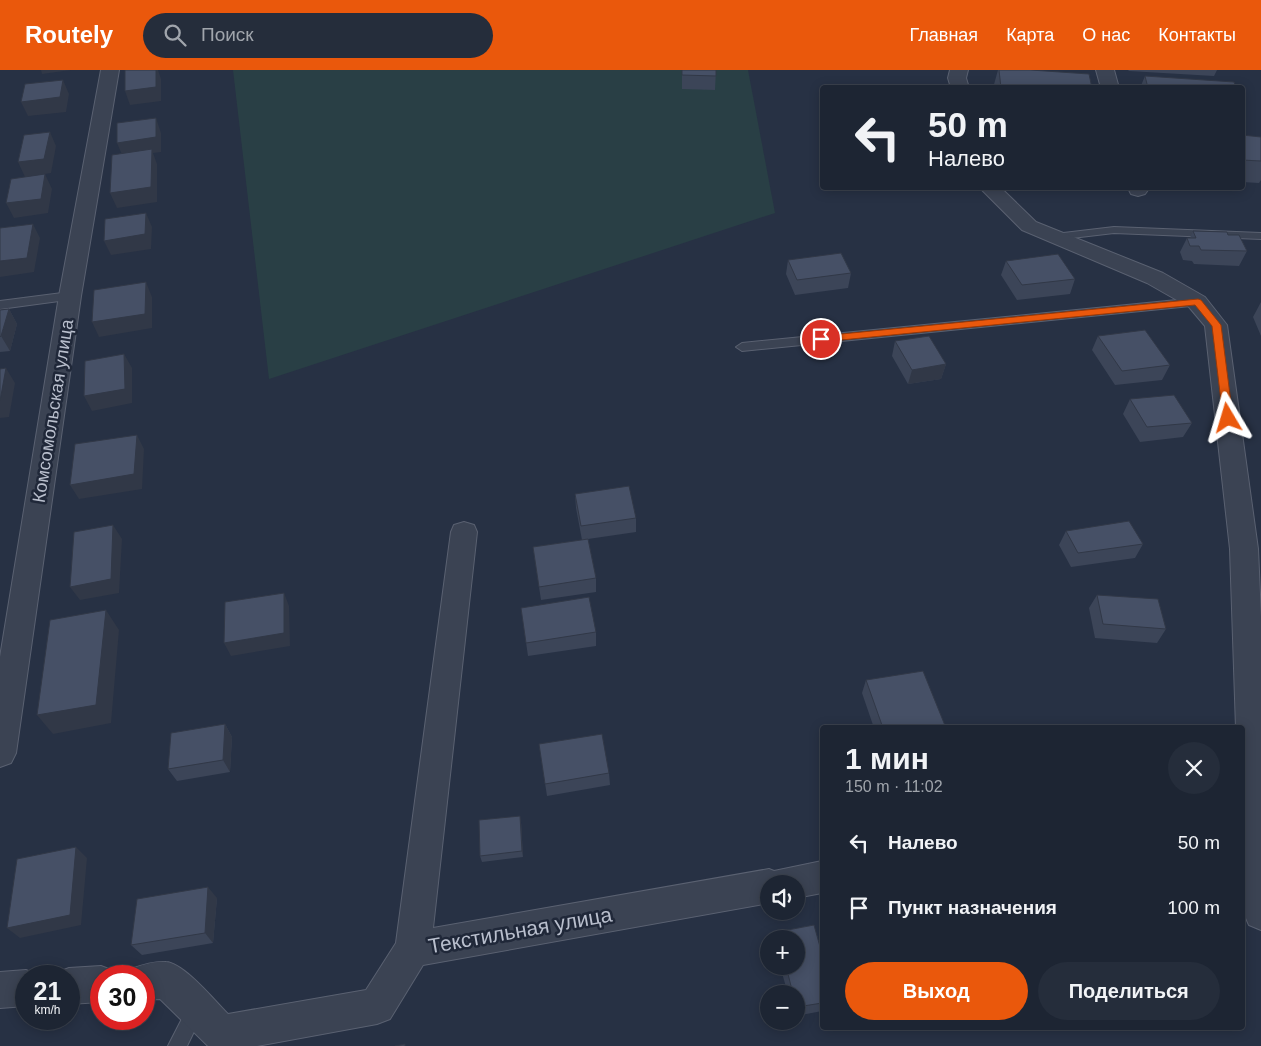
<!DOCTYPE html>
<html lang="ru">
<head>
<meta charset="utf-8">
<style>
	body { margin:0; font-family:Arial,sans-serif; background:#252d3b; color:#f1f3f6; height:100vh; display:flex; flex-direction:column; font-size:19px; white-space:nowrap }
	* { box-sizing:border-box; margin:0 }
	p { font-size:16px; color:#a0a5ac }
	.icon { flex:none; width:28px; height:28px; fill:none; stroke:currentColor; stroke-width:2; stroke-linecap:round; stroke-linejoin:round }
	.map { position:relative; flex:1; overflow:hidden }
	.sheet { position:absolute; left:820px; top:655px; width:425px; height:305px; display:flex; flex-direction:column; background:#1d2533; border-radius:5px; box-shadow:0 2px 12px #0003,0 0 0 1px #3b424e }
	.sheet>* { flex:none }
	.guide { position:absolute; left:820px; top:15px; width:425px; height:105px; border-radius:5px; box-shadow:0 2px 12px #0003,0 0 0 1px #3b424e; background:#1d2533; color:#f1f3f6; overflow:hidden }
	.controls { position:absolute; left:760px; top:805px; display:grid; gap:10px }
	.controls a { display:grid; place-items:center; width:45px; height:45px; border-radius:50%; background:#1d2533; box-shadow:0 2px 12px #0003,0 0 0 1px #3b424e; font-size:25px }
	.speed { position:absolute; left:15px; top:895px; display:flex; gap:10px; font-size:25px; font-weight:700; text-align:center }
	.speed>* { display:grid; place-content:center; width:65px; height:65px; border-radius:50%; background:#1d2533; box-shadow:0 2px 12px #0003,0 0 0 1px #3b424e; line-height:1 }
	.speed small { font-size:12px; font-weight:400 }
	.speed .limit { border:8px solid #d22; background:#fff; color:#111 }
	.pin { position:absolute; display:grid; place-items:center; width:42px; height:42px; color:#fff; margin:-21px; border:2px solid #fff; border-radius:50%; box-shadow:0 1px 5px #0007 }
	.me { position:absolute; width:55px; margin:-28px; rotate:353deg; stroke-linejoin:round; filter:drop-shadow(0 0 4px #0008) }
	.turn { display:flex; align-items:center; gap:18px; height:105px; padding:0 25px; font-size:22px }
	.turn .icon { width:65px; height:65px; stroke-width:2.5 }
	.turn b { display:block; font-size:35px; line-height:42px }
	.round { display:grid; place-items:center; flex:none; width:52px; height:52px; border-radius:26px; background:#252d3b }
	.summary { display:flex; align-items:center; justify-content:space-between; height:85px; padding:0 25px }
	h1 { font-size:30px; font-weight:800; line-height:38px }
	.action { display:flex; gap:10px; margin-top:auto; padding:10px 25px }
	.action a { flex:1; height:58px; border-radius:30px; background:#ea580c; color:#fff; font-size:20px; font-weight:800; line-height:58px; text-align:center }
	.action a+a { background:#252d3b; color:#f1f3f6 }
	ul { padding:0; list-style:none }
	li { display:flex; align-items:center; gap:15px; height:65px; padding:0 25px }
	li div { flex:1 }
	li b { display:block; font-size:19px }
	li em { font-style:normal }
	header { display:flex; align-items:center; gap:30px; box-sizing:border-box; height:70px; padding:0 25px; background:#ea580c; color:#fff }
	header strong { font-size:24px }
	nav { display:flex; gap:28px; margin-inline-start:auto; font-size:18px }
	.search { width:350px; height:45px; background:#252d3b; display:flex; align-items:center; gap:12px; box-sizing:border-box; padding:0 18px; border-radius:28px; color:#a0a5ac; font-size:19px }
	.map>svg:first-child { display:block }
	.green { fill:#293f45 }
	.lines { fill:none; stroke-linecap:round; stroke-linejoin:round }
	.lane-casing { stroke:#5a6171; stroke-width:2 }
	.street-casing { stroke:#5a6171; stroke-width:2 }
	.lane { fill:#3b4353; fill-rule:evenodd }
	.street { fill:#3b4353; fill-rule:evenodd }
	.wall { fill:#3c4558 }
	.shaded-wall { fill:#313847 }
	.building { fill:#465066; stroke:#313847 }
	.route { fill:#ea580c; stroke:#983908 }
	.labels { text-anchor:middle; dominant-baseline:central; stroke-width:5; stroke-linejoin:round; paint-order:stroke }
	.street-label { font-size:18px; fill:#b9bfcd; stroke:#202839 }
	.near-street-label { font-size:21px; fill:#b9bfcd; stroke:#202839 }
</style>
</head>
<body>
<header>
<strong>Routely</strong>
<div class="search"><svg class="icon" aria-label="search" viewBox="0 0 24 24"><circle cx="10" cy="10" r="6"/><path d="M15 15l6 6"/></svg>Поиск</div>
<nav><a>Главная</a><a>Карта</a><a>О нас</a><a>Контакты</a></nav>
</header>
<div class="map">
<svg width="1261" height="976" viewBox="0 0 1261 976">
	<rect width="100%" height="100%" fill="#273144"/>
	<path class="green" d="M 233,0 L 748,0 L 775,143 L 269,309 Z"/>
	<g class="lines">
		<defs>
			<path id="lane" d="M 1114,157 L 1261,163 L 1261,169 L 1114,163 L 1055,170 L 1050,167 L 1055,164 Z
				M 70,222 L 76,226 L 74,229 L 0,239 L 0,231 Z
				M 1197,228 L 1201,229 L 1201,235 L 742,281 L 736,277 L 742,273 Z
				M 196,930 L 202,933 L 205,939 L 187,976 L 168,976 L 190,933 Z"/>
			<path id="street" d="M 101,0 L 119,0 L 81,226 L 16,683 L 11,693 L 0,697 L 0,587 L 59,226 Z
				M 950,0 L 968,0 L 966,8 L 969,18 L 951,18 L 948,8 Z
				M 1096,0 L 1114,0 L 1119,18 L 1101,18 Z
				M 980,118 L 1001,118 L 1036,152 L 1163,203 L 1205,227 L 1227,255 L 1258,479 L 1261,547 L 1261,860 L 1249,855 L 1242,839 L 1242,658 L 1236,658 L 1230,479 L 1205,256 L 1189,237 L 1147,213 L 1022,160 Z
				M 1128,118 L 1148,118 L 1148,120 L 1145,124 L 1138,126 L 1131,124 Z
				M 464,452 L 474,455 L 477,462 L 433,858 L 769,799 L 774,801 L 822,791 L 822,823 L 796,828 L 796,814 L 769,814 L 769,833 L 423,895 L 390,949 L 377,954 L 257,976 L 208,976 L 160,929 L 144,930 L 144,906 L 128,906 L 131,899 C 142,895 154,891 166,892 C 184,893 215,931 228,944 L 366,920 L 396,873 L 451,462 L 454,455 Z
				M 101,896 L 114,901 L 116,906 L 101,906 L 101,932 L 69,934 L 69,906 L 55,906 L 56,903 L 69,898 Z
				M 26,900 L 39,906 L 26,906 L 26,936 L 0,938 L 0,902 Z"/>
		</defs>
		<use href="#lane" class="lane-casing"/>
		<use href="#street" class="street-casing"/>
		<use href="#lane" class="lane"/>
		<use href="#street" class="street"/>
	</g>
	<path class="wall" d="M 682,0 L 716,0 L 715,20 L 682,19 Z
		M 998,0 L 1031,0 L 1092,18 L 993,18 Z
		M 1128,0 L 1217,0 L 1214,6 L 1129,1 Z
		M 1145,6 L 1236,18 L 1140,18 Z
		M 1242,65 L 1261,68 L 1261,110 L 1259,113 L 1242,112 Z
		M 1193,161 L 1228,165 L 1247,181 L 1239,196 L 1194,194 L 1192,191 L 1183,190 L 1180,182 L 1187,168 L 1190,168 Z
		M 788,190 L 851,203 L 848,218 L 795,225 L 786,204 Z
		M 1006,191 L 1075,209 L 1070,224 L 1017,230 L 1001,205 Z
		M 1261,232 L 1261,266 L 1253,247 Z
		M 9,239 L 17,254 L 10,281 L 0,282 L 0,240 Z
		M 1098,266 L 1170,295 L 1162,310 L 1115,315 L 1092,280 Z
		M 895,271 L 946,294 L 941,309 L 908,314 L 892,286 Z
		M 1130,329 L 1192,353 L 1183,367 L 1140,372 L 1123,344 Z
		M 575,424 L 636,448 L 636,462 L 588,469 L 596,508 L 596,522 L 541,530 L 533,477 L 582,470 L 576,438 Z
		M 1066,461 L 1143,474 L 1135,488 L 1071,497 L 1059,475 Z
		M 1097,525 L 1166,559 L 1157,573 L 1095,568 L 1089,538 Z
		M 521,538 L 596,562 L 596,576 L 528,586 Z
		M 866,610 L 946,658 L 874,658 L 862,623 Z
		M 225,654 L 232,667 L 230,702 L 177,711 L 168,699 Z
		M 539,674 L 609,703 L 610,715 L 547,726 Z
		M 521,752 L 523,787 L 482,792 L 480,786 Z
		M 217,828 L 213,873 L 142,885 L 131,875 Z
		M 814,855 L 822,884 L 822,941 L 796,946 L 796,924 L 788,924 L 780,896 L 796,896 L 796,869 L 775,869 L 777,862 Z
		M 904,958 L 915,958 L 905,959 Z"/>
	<path class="shaded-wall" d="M 41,0 L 71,0 L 42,4 Z
		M 156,0 L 158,0 L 161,9 L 161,31 L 130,35 L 125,21 Z
		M 63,10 L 69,24 L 66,42 L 28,46 L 21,32 Z
		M 156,48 L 161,63 L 161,82 L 153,83 L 157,94 L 157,132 L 117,138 L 110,123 L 123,87 L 117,73 Z
		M 50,62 L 56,76 L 51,103 L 25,107 L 18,92 Z
		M 45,104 L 52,119 L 48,143 L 14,148 L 6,133 Z
		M 146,143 L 152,157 L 151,179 L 111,185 L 104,171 Z
		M 33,154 L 40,168 L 34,202 L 0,207 L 0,191 Z
		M 146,212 L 152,227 L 152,258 L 99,267 L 92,252 Z
		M 9,239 L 17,254 L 10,281 L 1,266 Z
		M 124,284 L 132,298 L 132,333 L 92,341 L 84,326 Z
		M 946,294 L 941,309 L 908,314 L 912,300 Z
		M 6,298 L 15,313 L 9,347 L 0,348 L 0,331 Z
		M 137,365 L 144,379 L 142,419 L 79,429 L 70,415 Z
		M 113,455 L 122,469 L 119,523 L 80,530 L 70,517 Z
		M 284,523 L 289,536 L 290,576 L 231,586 L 224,573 Z
		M 106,540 L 119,560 L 111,653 L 53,664 L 37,645 Z
		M 225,654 L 232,667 L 230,702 L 223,690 Z
		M 520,746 L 521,752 L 523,787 L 522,781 Z
		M 76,777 L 87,788 L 81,855 L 20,868 L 7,858 Z
		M 208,817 L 217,828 L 213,873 L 205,863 Z"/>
	<path class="building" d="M 125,0 L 156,0 L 156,17 L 125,21 Z
		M 682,0 L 716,0 L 716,6 L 682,5 Z
		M 999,0 L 1031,0 L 1089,4 L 1092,18 L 1001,18 Z
		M 1145,6 L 1234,12 L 1236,18 L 1148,18 Z
		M 63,10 L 60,27 L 21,32 L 25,14 Z
		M 156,48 L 156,67 L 117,73 L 117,53 Z
		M 50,62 L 44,89 L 18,92 L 24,65 Z
		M 1242,65 L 1261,67 L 1261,91 L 1242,90 Z
		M 152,79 L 151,117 L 110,123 L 112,85 Z
		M 45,104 L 41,129 L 6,133 L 11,109 Z
		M 146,143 L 145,164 L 104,171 L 105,149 Z
		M 33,154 L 27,188 L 0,191 L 0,158 Z
		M 1193,161 L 1227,162 L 1228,165 L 1239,165 L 1247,181 L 1201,180 L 1199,176 L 1190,176 L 1187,168 L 1196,168 Z
		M 841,183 L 851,203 L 797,210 L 788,190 Z
		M 1058,184 L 1075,209 L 1022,215 L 1006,191 Z
		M 146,212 L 145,244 L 92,252 L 94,220 Z
		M 9,239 L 1,266 L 0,267 L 0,240 Z
		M 1145,260 L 1170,295 L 1122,301 L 1098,266 Z
		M 929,266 L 946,294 L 912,300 L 895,271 Z
		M 124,284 L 125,319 L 84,326 L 85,291 Z
		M 6,298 L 0,331 L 0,299 Z
		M 1174,325 L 1192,353 L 1147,357 L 1130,329 Z
		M 137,365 L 134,404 L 70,415 L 75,374 Z
		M 629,416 L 636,448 L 581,456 L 575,424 Z
		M 1129,451 L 1143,474 L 1078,483 L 1066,461 Z
		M 113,455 L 111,509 L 70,517 L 74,462 Z
		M 588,469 L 596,508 L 539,517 L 533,477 Z
		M 284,523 L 284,563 L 224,573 L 225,532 Z
		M 1097,525 L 1158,529 L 1166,559 L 1103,554 Z
		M 589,527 L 596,562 L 526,573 L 521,538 Z
		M 106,540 L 96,635 L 37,645 L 50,550 Z
		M 923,601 L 946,658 L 883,658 L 866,610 Z
		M 225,654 L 223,690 L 168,699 L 171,663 Z
		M 602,664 L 609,703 L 545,714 L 539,674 Z
		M 520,746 L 522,781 L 480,786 L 479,750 Z
		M 76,777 L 70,845 L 7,858 L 17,789 Z
		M 208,817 L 205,863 L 131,875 L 137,829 Z
		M 814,855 L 822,884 L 822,933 L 797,937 L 796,924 L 793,924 L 786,896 L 796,896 L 796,869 L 779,869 L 777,862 Z
		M 405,974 L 405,976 L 395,976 Z"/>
	<path class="route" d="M 1198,229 L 1201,230 L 1221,255 L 1233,348 L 1228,352 L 1223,348 L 1212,256 L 1195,235 L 821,272 L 816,269 L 821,266 Z"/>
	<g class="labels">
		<g class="street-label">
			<text transform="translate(53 341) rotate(-81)">Комсомольская улица</text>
		</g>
		<g class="near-street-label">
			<text transform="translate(520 860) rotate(-10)">Текстильная улица</text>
		</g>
	</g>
</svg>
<div class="controls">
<a><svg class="icon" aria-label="sound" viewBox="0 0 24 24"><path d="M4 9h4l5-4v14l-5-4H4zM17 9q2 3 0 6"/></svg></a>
<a>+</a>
<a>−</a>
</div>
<div class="speed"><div>21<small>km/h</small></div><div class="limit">30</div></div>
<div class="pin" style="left:821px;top:269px;background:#d93025"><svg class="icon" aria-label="arrive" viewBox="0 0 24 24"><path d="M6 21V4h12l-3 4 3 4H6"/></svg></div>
<svg class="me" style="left:1228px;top:348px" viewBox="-20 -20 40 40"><path d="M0-17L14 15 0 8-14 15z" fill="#ea580c" stroke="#fff" stroke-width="4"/></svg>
<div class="guide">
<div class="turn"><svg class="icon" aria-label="left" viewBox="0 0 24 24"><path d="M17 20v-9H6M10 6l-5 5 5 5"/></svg><div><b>50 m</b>Налево</div></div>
</div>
<section class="sheet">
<div class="summary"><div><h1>1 мин</h1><p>150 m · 11:02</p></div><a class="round"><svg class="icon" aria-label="close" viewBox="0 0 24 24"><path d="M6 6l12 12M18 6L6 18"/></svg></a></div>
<ul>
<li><svg class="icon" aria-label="left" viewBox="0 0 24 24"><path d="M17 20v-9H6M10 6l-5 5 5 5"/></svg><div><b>Налево</b></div><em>50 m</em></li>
<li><svg class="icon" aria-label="arrive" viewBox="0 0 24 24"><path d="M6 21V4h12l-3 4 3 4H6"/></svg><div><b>Пункт назначения</b></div><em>100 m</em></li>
</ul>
<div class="action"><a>Выход</a><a>Поделиться</a></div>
</section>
</div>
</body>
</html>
